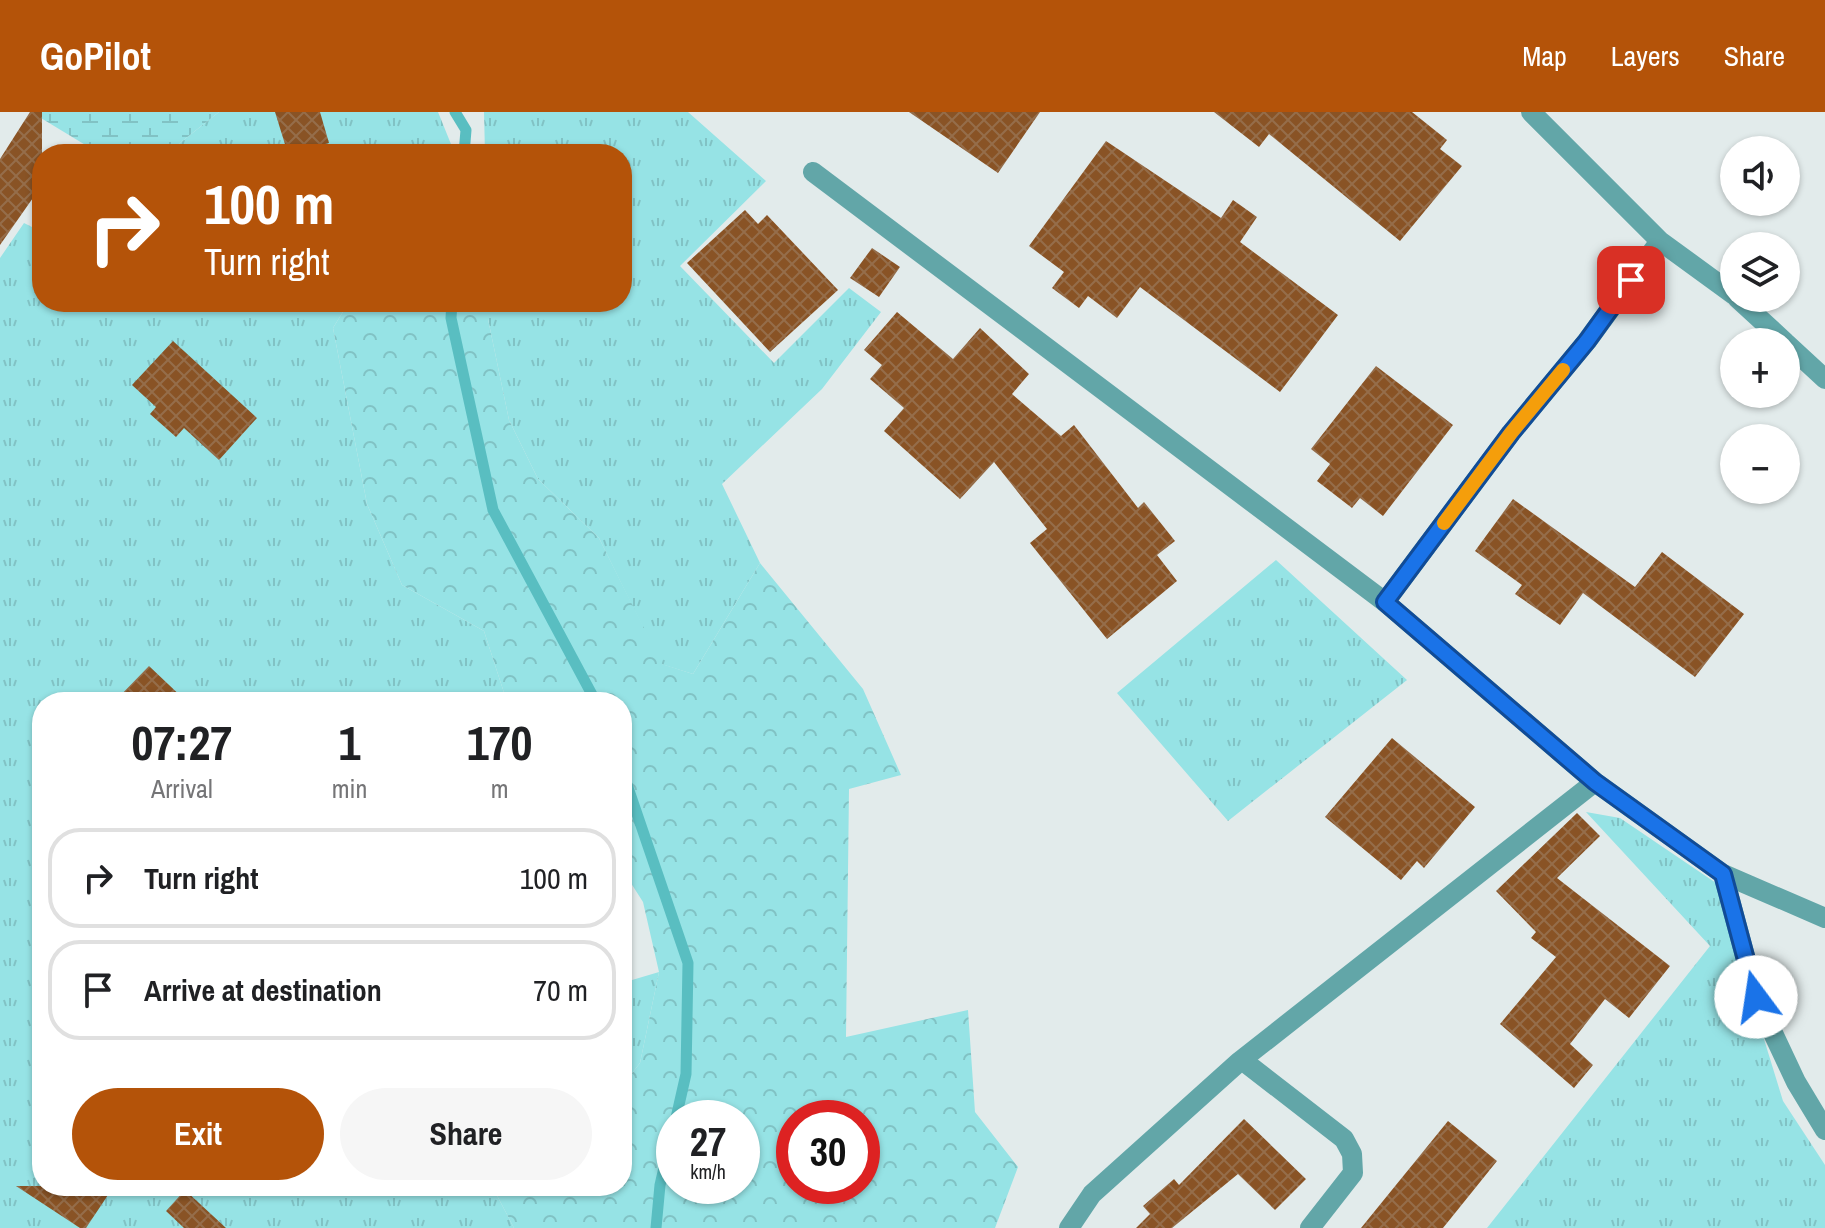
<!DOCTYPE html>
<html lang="en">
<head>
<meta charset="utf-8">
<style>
	body { margin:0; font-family:"Archivo Narrow",sans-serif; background:#f6f6f6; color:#202124; height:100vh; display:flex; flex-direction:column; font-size:30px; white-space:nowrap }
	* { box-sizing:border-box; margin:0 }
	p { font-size:26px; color:#757577 }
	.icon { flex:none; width:44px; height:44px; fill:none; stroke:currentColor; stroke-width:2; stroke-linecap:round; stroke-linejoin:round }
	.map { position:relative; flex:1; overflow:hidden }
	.panel { position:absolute; left:32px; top:580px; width:600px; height:504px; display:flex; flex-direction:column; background:#fff; border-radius:32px; box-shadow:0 2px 6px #0004 }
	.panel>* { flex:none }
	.guide { position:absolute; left:32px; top:32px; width:600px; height:168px; border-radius:32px; box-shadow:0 2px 6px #0004; background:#b45309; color:#fff; overflow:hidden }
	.controls { position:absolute; left:1720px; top:24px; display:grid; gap:16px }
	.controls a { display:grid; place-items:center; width:80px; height:80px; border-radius:50%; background:#fff; box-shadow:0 2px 6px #0004; font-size:40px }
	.speed { position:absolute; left:656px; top:988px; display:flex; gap:16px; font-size:40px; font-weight:700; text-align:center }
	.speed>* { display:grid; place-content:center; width:104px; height:104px; border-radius:50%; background:#fff; box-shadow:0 2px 6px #0004; line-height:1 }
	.speed small { font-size:20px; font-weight:400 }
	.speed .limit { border:12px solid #d22; background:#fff; color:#111 }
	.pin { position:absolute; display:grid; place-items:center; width:68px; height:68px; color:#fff; margin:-34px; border-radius:16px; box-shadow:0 4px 12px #0006 }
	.me { position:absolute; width:88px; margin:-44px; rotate:346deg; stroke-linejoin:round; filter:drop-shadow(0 0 6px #0008) }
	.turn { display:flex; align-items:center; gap:28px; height:168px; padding:0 40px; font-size:36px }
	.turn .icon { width:104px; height:104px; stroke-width:2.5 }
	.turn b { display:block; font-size:56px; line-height:68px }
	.eta { display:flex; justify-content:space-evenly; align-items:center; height:136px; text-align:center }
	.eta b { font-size:48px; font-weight:700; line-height:56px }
	.action { display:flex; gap:16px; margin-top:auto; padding:16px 40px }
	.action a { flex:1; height:92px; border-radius:48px; background:#b45309; color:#fff; font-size:32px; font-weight:700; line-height:92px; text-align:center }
	.action a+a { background:#f6f6f6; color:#202124 }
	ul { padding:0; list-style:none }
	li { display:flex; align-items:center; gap:24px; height:100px; margin:0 16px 12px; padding:0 24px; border:4px solid #e0e0e0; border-radius:32px }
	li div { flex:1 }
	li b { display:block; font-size:30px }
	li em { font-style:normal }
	header { display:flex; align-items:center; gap:48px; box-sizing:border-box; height:112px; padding:0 40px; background:#b45309; color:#fff }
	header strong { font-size:38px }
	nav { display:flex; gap:44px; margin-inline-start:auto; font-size:28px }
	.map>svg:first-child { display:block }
	.grass { fill:url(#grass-tufts) }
	.forest { fill:url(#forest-crowns); fill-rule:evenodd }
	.wetland { fill:url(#wetland-marsh) }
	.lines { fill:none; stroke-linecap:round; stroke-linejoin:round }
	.stream { stroke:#59bec1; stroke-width:11 }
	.building { fill:url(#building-cross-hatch) }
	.street { stroke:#62a6a8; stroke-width:20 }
	.route-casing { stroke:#114b97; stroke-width:20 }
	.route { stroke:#1a73e8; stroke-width:14 }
	.slow { stroke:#f59e0b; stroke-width:14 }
</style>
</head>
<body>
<header>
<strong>GoPilot</strong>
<nav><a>Map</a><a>Layers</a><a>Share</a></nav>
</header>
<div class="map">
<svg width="1825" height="1116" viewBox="0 0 1825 1116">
	<defs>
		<pattern id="grass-tufts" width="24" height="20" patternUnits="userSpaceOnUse" patternTransform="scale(2)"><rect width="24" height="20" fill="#96e3e5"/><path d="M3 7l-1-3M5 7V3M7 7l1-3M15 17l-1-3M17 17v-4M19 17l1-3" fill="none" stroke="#81c2c4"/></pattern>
		<pattern id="forest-crowns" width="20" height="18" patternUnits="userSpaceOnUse" patternTransform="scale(2)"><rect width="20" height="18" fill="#96e3e5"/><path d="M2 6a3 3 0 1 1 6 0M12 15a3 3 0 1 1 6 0" fill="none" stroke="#81c2c4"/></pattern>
		<pattern id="wetland-marsh" width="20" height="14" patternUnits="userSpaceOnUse" patternTransform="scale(2)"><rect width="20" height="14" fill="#96e3e5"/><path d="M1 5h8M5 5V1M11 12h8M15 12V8" fill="none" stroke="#81c2c4"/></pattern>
		<pattern id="building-cross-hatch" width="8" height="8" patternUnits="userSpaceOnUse" patternTransform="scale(2)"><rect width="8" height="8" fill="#895325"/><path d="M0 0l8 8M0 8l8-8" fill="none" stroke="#956d4a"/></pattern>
	</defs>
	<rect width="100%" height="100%" fill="#e2ebeb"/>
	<path class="grass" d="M 219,0 L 438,0 L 455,42 L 166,42 Z
		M 484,0 L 688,0 L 766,69 L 680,154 L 774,251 L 849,176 L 881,200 L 822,277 L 722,372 L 760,451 L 693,562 L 661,552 L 599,426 L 538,367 L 509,308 L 488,207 L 488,190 L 622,190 L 622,42 L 485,42 Z
		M 24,111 L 42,120 L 42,190 L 349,190 L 333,216 L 367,392 L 402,473 L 484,519 L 507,590 L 42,590 L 42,1074 L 492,1074 L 514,1116 L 0,1116 L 0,146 Z
		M 1276,448 L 1407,568 L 1228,709 L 1117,581 Z
		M 1586,700 L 1620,706 L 1716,771 L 1783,989 L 1825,1053 L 1825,1116 L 1487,1116 L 1710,834 Z
		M 659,860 L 640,951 L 622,974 L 622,871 Z"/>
	<path class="forest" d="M 349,190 L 488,190 L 488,207 L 509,308 L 538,367 L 599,426 L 662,552 L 693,562 L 760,451 L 863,577 L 901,663 L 849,677 L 846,925 L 968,898 L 975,1000 L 1018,1055 L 995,1116 L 514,1116 L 492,1074 L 622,1074 L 622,974 L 640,951 L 659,860 L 643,790 L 622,757 L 622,590 L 507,590 L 484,519 L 402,473 L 367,392 L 333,216 ZM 742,1006 L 742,1074 L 674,1074 L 674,1006 ZM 862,1006 L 862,1074 L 794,1074 L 794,1006 Z"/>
	<path class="wetland" d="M 31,0 L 219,0 L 166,42 L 108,42 L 92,37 Z"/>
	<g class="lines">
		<path class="stream" d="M 455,0 L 466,18 L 464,42
			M 452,190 L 451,206 L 493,398 L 596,590
			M 622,658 L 688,851 L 686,962 L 676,1006
			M 656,1116 L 660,1073 L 674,1013"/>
	</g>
	<path class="building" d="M 30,0 L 42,0 L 42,73 L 0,133 L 0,47 Z
		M 275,0 L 320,0 L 329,31 L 288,42 Z
		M 909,0 L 1040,0 L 998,61 Z
		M 1214,0 L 1412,0 L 1447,28 L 1440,37 L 1462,54 L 1400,129 L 1269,22 L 1259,35 Z
		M 1106,29 L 1221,106 L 1233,88 L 1257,105 L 1240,130 L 1338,203 L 1280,280 L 1140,175 L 1117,206 L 1088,184 L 1079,196 L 1052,176 L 1064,160 L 1029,134 Z
		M 745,98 L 758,112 L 767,103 L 838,178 L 770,240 L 687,151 Z
		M 872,136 L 900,155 L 879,185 L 850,166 Z
		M 897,200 L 953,247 L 980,216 L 1029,262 L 1012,282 L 1061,324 L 1074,313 L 1138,396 L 1144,390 L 1175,429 L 1157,443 L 1177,469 L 1107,527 L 1030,431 L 1047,417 L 994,350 L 960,387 L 884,319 L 904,296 L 870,267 L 882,253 L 864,238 Z
		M 173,229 L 257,306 L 219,348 L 184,316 L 176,325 L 150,302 L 156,295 L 132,273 Z
		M 1376,254 L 1453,313 L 1383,404 L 1360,386 L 1352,396 L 1317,369 L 1330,352 L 1311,337 Z
		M 1513,387 L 1635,475 L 1662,440 L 1744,502 L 1695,565 L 1583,481 L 1560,513 L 1515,482 L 1522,473 L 1475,439 Z
		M 149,554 L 187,590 L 114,590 Z
		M 1392,626 L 1475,695 L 1424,756 L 1417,749 L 1401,768 L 1325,705 Z
		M 1577,701 L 1600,724 L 1557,766 L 1670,854 L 1629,906 L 1605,887 L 1570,932 L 1593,953 L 1574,976 L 1500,912 L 1556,845 L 1531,826 L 1536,820 L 1496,779 Z
		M 1244,1007 L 1306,1067 L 1275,1098 L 1238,1062 L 1172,1116 L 1136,1116 L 1150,1102 L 1143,1094 L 1174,1067 L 1179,1073 Z
		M 1448,1009 L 1497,1049 L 1443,1116 L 1361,1116 Z
		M 16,1074 L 114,1074 L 86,1116 L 80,1116 Z
		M 185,1078 L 226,1116 L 184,1116 L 166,1099 Z"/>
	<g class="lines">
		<path class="street" d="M 813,60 L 1385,490 L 1595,670 L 1723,762 L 1825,806
			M 1660,129 L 1734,183
			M 1737,186 L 1785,230
			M 1786,231 L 1825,267
			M 1385,490 L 1511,321 L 1587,229 L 1660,129 L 1531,0
			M 1723,762 L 1756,885 L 1796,970 L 1825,1018
			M 1242,948 L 1344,1027 L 1352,1042 L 1353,1061 L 1310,1116
			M 1069,1116 L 1092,1082 L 1240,949 L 1595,670"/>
	</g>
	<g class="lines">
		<defs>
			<path id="route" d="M 1631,168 L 1587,229 L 1511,321 L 1385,490 L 1595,670 L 1723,762 L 1756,885"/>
		</defs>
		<use href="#route" class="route-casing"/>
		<use href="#route" class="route"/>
		<path class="slow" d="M 1444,411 L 1511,321 L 1563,258"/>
	</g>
</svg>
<div class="controls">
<a><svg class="icon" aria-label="sound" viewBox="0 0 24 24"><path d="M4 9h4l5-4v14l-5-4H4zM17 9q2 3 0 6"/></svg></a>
<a><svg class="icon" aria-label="layers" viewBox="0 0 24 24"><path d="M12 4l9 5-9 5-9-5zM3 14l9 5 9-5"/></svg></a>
<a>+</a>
<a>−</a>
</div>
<div class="speed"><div>27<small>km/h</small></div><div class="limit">30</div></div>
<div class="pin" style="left:1631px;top:168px;background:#d93025"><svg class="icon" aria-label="arrive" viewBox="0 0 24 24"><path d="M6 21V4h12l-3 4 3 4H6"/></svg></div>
<svg class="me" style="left:1756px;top:885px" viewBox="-20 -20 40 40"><circle r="19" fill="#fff"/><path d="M0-13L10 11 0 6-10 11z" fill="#1a73e8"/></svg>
<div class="guide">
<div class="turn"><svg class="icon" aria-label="right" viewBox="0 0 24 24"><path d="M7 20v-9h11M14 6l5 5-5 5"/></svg><div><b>100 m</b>Turn right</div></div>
</div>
<section class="panel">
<div class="eta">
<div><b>07:27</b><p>Arrival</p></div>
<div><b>1</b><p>min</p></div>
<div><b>170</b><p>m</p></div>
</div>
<ul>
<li><svg class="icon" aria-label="right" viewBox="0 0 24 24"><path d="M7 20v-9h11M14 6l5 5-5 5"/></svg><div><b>Turn right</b></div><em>100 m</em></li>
<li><svg class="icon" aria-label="arrive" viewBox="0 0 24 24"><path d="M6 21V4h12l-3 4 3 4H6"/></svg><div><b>Arrive at destination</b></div><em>70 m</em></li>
</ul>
<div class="action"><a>Exit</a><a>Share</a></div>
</section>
</div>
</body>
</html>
